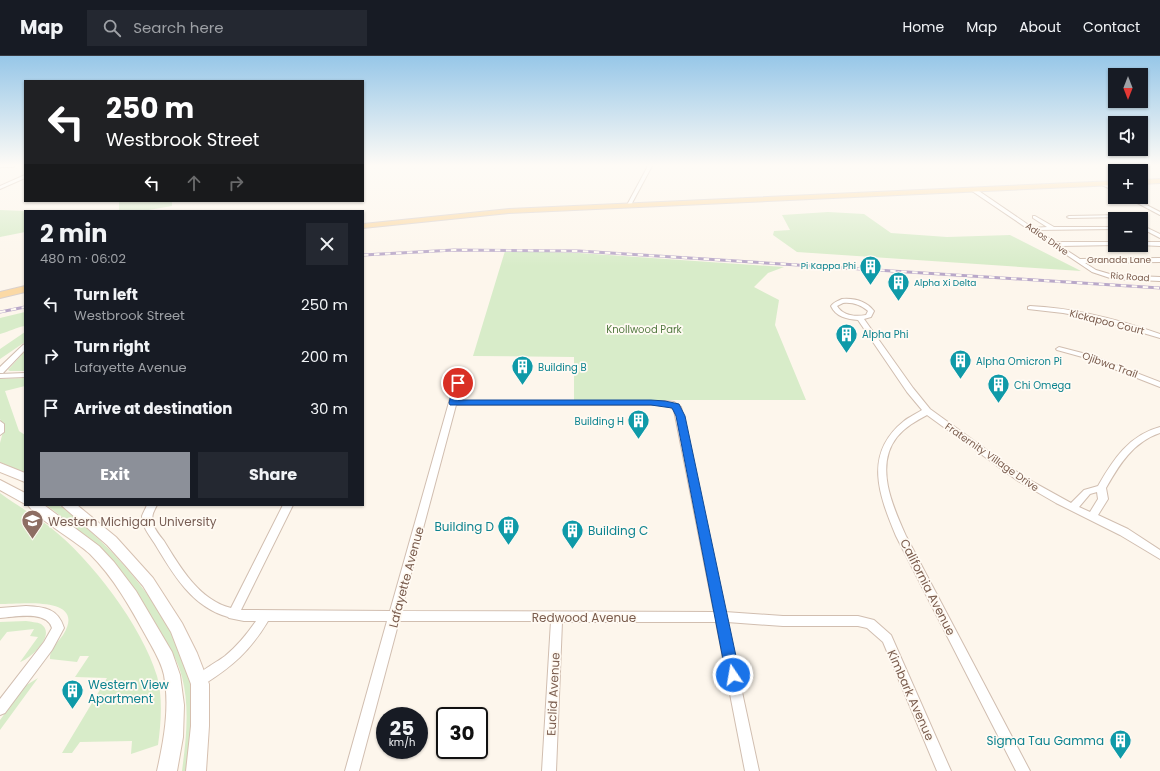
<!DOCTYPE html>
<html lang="en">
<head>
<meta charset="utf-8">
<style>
	body { margin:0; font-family:Poppins,sans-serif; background:#242831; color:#f1f3f6; height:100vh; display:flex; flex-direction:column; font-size:15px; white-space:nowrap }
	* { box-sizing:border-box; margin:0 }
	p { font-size:13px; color:#9ea1a6 }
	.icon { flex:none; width:22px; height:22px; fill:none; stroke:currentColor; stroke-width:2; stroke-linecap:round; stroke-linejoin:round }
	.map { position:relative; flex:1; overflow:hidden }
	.details { position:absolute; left:24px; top:154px; width:340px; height:296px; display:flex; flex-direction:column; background:#171b24; border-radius:0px; box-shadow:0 1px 3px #0004 }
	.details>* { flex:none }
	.hud { position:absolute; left:24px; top:24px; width:340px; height:122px; border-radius:0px; box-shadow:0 1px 3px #0004; background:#202124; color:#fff; overflow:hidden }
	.needle { width:26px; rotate:180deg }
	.buttons { position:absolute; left:1108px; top:12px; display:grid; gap:8px }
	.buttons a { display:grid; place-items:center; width:40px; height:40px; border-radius:0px; background:#171b24; box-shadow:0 1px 3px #0004; font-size:20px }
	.speed { position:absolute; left:376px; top:651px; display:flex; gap:8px; font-size:20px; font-weight:700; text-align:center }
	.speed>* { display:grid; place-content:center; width:52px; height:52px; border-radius:50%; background:#171b24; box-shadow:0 1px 3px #0004; line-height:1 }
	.speed small { font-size:10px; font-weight:400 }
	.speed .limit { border:2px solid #111; border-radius:6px; background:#fff; color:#111 }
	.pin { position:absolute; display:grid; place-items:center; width:34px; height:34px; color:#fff; margin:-17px; border:2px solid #fff; border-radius:50%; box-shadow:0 1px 4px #0007 }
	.me { position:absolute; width:44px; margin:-22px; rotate:348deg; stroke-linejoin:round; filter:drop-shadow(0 0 3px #0008) }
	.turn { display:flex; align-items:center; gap:14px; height:84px; padding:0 16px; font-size:18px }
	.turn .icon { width:52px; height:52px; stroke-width:2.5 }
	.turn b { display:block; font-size:28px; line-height:34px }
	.lanes { display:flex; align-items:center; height:38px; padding:0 16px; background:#0003; justify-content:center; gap:20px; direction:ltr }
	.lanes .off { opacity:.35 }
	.round { display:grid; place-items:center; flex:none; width:42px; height:42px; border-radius:0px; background:#242831 }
	.summary { display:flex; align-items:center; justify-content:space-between; height:68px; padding:0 16px }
	h1 { font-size:24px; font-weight:700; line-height:30px }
	.button { display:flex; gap:8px; margin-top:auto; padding:8px 16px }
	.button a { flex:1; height:46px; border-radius:0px; background:#8c9099; color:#fff; font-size:16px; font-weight:700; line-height:46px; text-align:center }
	.button a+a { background:#242831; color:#f1f3f6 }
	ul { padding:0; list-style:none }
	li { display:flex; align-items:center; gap:12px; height:52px; padding:0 16px }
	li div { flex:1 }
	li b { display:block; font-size:15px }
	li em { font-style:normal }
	header { display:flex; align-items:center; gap:24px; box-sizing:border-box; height:56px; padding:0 20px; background:#171b24; border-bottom:1px solid #363941 }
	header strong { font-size:19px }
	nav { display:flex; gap:22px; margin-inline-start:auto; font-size:14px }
	.search { width:280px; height:36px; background:#242831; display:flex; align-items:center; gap:10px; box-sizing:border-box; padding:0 14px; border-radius:0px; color:#9ea1a6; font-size:15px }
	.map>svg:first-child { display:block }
	.green { fill:#d8ecc9 }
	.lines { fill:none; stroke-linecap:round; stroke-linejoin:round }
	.street-casing { stroke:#d1beb0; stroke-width:2 }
	.secondary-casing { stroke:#d6c0b0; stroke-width:2 }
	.primary-casing { stroke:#dad1cd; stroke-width:2 }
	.street { fill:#fff; fill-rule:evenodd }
	.secondary { fill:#fff; fill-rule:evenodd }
	.primary { fill:#fbd9a5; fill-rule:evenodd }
	.rail-casing { stroke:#b9a8c9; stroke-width:3 }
	.rail { stroke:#fffaf3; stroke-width:2; stroke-dasharray:5.5; stroke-linecap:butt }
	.route { fill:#1a73e8; stroke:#114b97 }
	.labels { text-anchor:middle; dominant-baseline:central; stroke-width:3.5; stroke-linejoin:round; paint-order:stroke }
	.far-street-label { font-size:9px; fill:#7a5c4d; stroke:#fffaf3 }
	.far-culture-label { font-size:9px; fill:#0d838f; stroke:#fffaf3; text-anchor:end }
	.street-label { font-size:10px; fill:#7a5c4d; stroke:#fffaf3 }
	.park-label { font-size:10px; fill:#537a41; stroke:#fffaf3 }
	.culture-label { font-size:10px; fill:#0d838f; stroke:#fffaf3; text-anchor:start }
	.near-education-label { font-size:12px; fill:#785e54; stroke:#fffaf3; text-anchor:start }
	.near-culture-label { font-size:12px; fill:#0d838f; stroke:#fffaf3; text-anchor:end }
	.near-street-label { font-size:12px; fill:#7a5c4d; stroke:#fffaf3 }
</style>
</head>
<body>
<header>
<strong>Map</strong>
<div class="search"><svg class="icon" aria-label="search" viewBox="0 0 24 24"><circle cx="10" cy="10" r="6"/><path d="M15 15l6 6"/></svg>Search here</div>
<nav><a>Home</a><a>Map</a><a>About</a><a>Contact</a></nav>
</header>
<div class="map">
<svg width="1160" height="715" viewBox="0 0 1160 715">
	<rect width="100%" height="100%" fill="#fdf6ec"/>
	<path class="green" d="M 119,145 L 169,145 L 172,146 L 172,150 L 143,155 L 119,155 Z
		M 0,154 L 25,155 L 25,176 L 0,181 Z
		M 828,156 L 864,158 L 891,177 L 947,181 L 1010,179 L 1081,215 L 797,196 L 773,179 L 774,175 L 790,174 L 782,159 Z
		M 505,195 L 579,197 L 784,211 L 768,217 L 754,231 L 779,244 L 775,269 L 806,344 L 574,344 L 574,301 L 473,300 Z
		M 25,256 L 25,270 C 16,271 9,276 0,278 L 0,262 Z
		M 25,276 L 25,286 L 0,303 L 0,293 Z
		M 25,295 L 25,315 L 10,315 L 8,314 Z
		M 25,322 L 25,330 L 5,335 L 19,375 L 25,379 L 25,417 L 23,418 L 0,406 L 0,387 L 4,372 L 0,363 L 0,323 Z
		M 0,437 C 16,449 34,459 50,471 C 91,503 142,570 157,620 C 163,641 161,668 158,689 L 131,698 L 132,685 L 80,686 L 72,697 L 62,697 L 107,622 L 75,621 L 89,600 L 80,600 L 77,606 L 50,603 C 49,595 58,586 63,579 C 88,539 20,548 0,548 Z
		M 46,449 C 50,449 55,448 58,449 C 67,453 75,462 82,468 C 125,505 171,560 188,615 C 199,647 191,682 189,715 L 182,715 C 186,684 190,652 182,621 C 178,605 170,592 161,577 C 131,527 94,483 46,449 Z
		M 26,565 C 31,566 37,566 41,568 C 57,579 30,603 20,606 L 38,581 L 30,580 L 34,573 L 7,576 L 0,585 L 0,566 Z
		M 38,622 L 0,674 L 0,664 L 25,630 Z"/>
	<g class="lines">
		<defs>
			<path id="street" d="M 0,110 L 15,110 L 13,111 L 0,111 Z
				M 648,110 L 652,110 L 631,149 L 627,150 L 627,149 Z
				M 25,119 L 25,122 L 0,133 L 0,130 Z
				M 1103,127 L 1115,132 L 1115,135 L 1102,129 L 1101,128 Z
				M 972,133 L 976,133 L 1033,172 L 1047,171 L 1033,162 L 1033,160 L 1035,160 L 1054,171 L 1115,171 L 1115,173 L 1037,174 L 1055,186 L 1115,186 L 1115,189 L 1117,189 L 1060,190 L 1080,203 L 1160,202 L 1160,206 L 1085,207 L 1096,214 L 1113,219 L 1160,221 L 1160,225 L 1113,223 L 1092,216 L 972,135 Z
				M 1126,141 L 1131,141 L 1160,156 L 1160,159 Z
				M 1123,159 L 1131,163 L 1125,163 L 1122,161 L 1069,162 L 1067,161 L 1069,160 Z
				M 1141,169 L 1160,178 L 1160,182 L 1141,172 Z
				M 1141,186 L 1160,186 L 1160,190 L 1139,189 L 1141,189 Z
				M 842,243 C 854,242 866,245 874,255 L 871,261 L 864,263 L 913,332 L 930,353 L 1024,421 L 1071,447 L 1084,434 L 1098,430 C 1113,404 1129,379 1160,371 L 1160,377 C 1133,386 1119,409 1106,432 L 1108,443 L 1098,459 L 1128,473 L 1160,494 L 1160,503 L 1120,479 L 1056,447 L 1018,425 L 927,359 C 916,365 905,371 897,381 C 874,410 893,451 906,480 L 1030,715 L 1016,715 L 896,480 C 879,439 863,398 904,365 C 909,361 916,358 922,354 L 907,336 L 858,264 C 847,263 836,261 831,250 C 834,246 838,245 842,243 ZM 843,247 C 853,246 861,249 868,255 L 866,259 C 856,261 843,260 837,250 ZM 1097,436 L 1098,443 L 1090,456 L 1079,451 L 1090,438 Z
				M 1030,250 C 1075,252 1117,263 1160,278 L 1160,282 L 1096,263 L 1063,257 L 1028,253 L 1028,251 Z
				M 25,288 L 25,294 L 3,317 L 0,317 L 0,311 L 23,289 Z
				M 1059,291 L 1090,299 L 1160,326 L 1160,331 L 1086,302 L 1057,294 L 1056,293 Z
				M 25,317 L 25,321 L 0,322 L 0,318 Z
				M 455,325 L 458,325 L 462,327 L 457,345 L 665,345 L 674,346 L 681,351 L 725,556 L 783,560 L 858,560 L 874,564 L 891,579 L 951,715 L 937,715 L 883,586 L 867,572 L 858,570 L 783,570 L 727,566 L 759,715 L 745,715 L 716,566 L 562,566 L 556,715 L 542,715 L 551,565 L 399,565 L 359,715 L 345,715 L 387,565 L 268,565 C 250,595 233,610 203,629 L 199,631 L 195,629 L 193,625 C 197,616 216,607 225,600 C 237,590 247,578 256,565 L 244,565 L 229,562 L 228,561 C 192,551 173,518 155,488 C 150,480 142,471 142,460 C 143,457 146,452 147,449 L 157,449 C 154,455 151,459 153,467 C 154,473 160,480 164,485 C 180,511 199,544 231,552 L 283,449 L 293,449 L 241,554 L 390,555 ZM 456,349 L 665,349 L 669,350 L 674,354 L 714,556 L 401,555 Z
				M 0,365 L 4,368 L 4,376 L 0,379 Z
				M 26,550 C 44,551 58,552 64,572 L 52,594 L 5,657 L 0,659 L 0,643 L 44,586 L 52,572 C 47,554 14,561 0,562 L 0,552 Z"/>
			<path id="secondary" d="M 0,407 L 25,417 L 25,426 L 0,416 Z
				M 0,424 L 25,437 L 25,448 L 0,434 Z
				M 28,449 L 44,449 L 99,490 L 114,506 L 136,535 L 172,596 L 180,619 L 184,649 L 183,681 L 177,715 L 157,715 C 164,684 170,651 164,619 C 161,605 153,593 146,580 C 130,551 114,522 90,498 C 76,485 37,463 28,449 Z
				M 61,449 L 77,449 L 116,481 L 153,522 L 182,567 L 197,597 L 209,628 L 209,670 L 206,715 L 186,715 L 191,670 L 191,628 L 171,576 L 143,530 L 125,509 L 107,489 Z"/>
			<path id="primary" d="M 1160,123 L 1160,127 L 1141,128 L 1141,124 Z
				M 1115,125 L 1115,129 L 509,157 L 363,172 L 363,168 L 509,153 Z
				M 25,230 L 25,236 L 0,242 L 0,236 Z"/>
		</defs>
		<use href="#street" class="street-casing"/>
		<use href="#secondary" class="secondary-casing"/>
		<use href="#primary" class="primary-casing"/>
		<use href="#street" class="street"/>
		<use href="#secondary" class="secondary"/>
		<use href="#primary" class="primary"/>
		<defs>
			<path id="rail" d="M 363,199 L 454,194 L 579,195 L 1160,232
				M 0,256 L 25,251"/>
		</defs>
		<use href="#rail" class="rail-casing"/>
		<use href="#rail" class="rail"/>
	</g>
	<linearGradient id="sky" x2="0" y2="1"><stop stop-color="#97c7e8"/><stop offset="0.52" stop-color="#fefbf6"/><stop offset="1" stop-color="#fefbf6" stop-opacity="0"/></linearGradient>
	<rect width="1160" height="210" fill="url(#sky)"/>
	<path class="route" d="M 458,324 L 462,327 L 458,344 L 651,344 L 665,345 L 679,348 L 685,360 L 740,619 L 738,624 L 733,626 L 728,624 L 726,619 L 676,360 L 672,352 L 651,349 L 450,349 L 449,347 L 454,327 Z"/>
	<defs>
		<symbol id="building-pin" viewBox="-11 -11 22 30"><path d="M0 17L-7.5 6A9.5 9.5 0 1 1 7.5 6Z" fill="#0f9aa8" stroke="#fffaf3"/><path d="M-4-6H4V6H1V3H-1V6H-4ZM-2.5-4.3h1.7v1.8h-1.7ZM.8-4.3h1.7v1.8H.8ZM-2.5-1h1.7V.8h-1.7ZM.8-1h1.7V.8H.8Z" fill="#fff"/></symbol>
		<symbol id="university-pin" viewBox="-11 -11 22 30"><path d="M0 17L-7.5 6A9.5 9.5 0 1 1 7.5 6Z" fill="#8d6e63" stroke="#fffaf3"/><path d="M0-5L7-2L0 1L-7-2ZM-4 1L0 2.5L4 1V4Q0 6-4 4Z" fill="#fff"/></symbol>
	</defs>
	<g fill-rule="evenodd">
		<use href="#building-pin" x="858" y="198" width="25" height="34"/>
		<use href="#building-pin" x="886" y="214" width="25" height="34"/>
		<use href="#building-pin" x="834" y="266" width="25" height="34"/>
		<use href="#building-pin" x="948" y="292" width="25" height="34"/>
		<use href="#building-pin" x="510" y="298" width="25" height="34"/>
		<use href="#building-pin" x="986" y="316" width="25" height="34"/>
		<use href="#building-pin" x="626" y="352" width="25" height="34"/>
		<use href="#university-pin" x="20" y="452" width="25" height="34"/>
		<use href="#building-pin" x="496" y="458" width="25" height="34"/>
		<use href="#building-pin" x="560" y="462" width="25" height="34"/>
		<use href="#building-pin" x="60" y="622" width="25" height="34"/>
		<use href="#building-pin" x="1108" y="672" width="25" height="34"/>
	</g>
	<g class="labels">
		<g class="far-street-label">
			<text transform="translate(1047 183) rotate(35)">Adios Drive</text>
			<text x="1119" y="204">Granada Lane</text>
			<text transform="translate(1130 221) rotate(4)">Rio Road</text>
		</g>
		<g class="far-culture-label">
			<text x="856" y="210">Pi Kappa Phi</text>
			<text x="914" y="227" text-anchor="start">Alpha Xi Delta</text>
		</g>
		<g class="street-label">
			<text transform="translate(1107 266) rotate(14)">Kickapoo Court</text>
			<text transform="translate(1110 309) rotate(20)">Ojibwa Trail</text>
			<text transform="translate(992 401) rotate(35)">Fraternity Village Drive</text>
		</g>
		<g class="park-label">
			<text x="644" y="273">Knollwood Park</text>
		</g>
		<g class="culture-label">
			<text x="862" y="278">Alpha Phi</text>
			<text x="976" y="305">Alpha Omicron Pi</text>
			<text x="538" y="311">Building B</text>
			<text x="1014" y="329">Chi Omega</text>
			<text x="624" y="365" text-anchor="end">Building H</text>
		</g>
		<g class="near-education-label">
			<text x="48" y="465">Western Michigan University</text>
		</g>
		<g class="near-culture-label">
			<text x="494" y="470">Building D</text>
			<text x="588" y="474" text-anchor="start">Building C</text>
			<text x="88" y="628" text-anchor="start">Western View<tspan x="88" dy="14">Apartment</tspan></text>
			<text x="1104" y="684">Sigma Tau Gamma</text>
		</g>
		<g class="near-street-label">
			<text transform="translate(406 521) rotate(-75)">Lafayette Avenue</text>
			<text transform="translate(928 531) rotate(63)">California Avenue</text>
			<text x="584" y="561">Redwood Avenue</text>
			<text transform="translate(553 638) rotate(-87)">Euclid Avenue</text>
			<text transform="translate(911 639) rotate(66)">Kimbark Avenue</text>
		</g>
	</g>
</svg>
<div class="buttons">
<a><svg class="needle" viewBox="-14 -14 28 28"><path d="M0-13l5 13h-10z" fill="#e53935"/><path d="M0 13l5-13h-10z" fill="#9ea1a6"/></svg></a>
<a><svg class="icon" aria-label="sound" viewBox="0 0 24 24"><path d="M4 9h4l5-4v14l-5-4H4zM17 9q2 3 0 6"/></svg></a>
<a>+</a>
<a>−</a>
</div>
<div class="speed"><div>25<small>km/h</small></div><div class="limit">30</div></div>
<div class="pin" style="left:458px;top:327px;background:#d93025"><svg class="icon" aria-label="arrive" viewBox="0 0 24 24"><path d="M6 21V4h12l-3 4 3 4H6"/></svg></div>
<svg class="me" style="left:733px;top:619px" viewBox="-20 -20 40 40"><circle r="17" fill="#1a73e8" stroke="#fff" stroke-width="3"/><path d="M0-11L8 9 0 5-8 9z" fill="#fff"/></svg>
<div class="hud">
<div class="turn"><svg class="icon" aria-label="left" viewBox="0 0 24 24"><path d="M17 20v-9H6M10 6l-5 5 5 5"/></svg><div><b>250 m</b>Westbrook Street</div></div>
<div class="lanes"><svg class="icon" aria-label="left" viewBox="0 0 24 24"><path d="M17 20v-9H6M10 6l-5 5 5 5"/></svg><svg class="icon off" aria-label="ahead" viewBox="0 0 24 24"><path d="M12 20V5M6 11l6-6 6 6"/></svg><svg class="icon off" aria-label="right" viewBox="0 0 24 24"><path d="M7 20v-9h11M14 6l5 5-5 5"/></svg></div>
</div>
<section class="details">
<div class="summary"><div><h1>2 min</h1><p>480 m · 06:02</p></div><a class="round"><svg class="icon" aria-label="close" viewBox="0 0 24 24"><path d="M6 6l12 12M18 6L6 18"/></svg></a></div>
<ul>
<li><svg class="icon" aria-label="left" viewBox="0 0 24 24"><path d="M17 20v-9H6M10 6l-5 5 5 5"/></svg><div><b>Turn left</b><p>Westbrook Street</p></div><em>250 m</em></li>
<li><svg class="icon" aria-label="right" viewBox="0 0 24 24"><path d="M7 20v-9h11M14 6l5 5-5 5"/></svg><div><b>Turn right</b><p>Lafayette Avenue</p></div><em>200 m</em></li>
<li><svg class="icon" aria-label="arrive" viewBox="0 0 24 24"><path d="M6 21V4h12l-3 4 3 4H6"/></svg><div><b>Arrive at destination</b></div><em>30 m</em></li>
</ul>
<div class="button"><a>Exit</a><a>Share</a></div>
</section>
</div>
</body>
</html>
